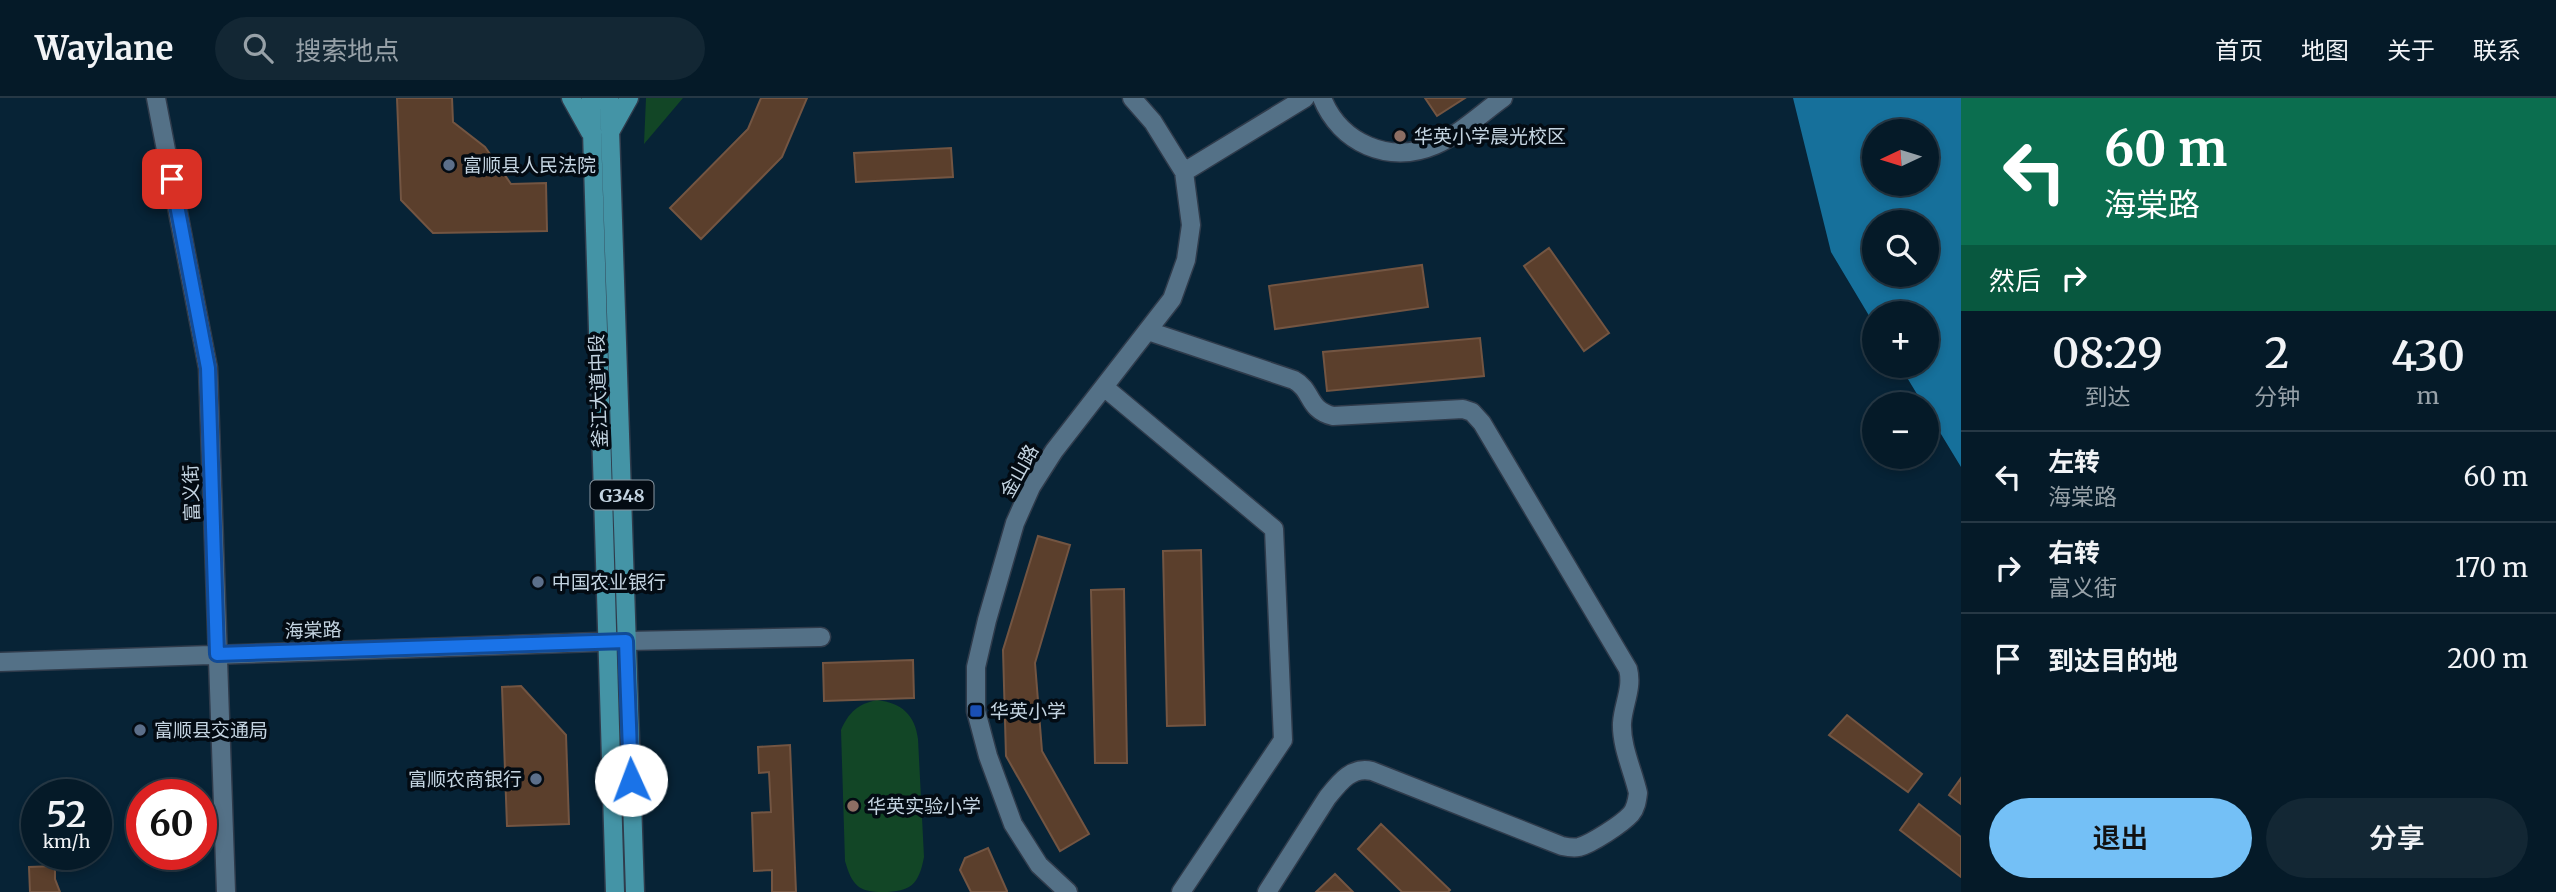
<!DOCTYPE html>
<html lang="zh">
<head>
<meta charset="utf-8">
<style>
	body { margin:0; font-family:Merriweather,"Noto Sans SC",serif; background:#132734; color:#f1f3f6; height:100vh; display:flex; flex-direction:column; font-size:26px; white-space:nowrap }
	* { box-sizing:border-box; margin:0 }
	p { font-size:23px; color:#97a1a8 }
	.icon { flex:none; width:38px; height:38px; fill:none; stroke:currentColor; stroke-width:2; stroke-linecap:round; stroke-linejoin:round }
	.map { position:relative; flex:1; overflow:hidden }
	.side { display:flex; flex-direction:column; background:#051a28; width:595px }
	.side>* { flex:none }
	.banner { background:#0b6e4f; color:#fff; overflow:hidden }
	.needle { width:46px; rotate:266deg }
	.buttons { position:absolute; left:1862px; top:21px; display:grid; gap:14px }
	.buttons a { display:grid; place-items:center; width:77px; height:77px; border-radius:50%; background:#051a28; box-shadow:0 4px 10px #0003,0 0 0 2px #263845; font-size:35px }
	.speed { position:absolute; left:21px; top:681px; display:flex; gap:14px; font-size:35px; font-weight:700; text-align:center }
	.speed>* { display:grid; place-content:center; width:91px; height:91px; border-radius:50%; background:#051a28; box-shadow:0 4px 10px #0003,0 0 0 2px #263845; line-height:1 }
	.speed small { font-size:18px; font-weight:400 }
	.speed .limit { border:10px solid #d22; background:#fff; color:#111 }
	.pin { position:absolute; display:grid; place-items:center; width:60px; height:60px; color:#fff; margin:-30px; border-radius:14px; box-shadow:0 4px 10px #0006 }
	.me { position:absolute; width:77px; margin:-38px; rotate:358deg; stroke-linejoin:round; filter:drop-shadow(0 0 5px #0008) }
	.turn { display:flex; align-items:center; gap:24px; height:147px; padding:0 28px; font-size:32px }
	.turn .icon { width:91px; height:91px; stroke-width:2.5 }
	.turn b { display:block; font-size:49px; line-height:60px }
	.then { display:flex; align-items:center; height:66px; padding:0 28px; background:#0003; gap:14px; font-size:26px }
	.eta { display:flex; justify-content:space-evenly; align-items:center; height:119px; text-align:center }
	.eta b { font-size:42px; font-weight:600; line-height:49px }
	.button { display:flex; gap:14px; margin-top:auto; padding:14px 28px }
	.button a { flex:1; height:80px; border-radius:42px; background:#74c0f6; color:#111; font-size:28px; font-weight:600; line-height:80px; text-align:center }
	.button a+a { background:#132734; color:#f1f3f6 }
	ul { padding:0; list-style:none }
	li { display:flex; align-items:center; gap:21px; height:91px; padding:0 28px; border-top:2px solid #263845 }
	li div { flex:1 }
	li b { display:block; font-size:26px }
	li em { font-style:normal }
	header { display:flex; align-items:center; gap:42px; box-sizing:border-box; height:98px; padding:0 35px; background:#051a28; border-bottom:2px solid #263845 }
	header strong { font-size:33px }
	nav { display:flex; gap:38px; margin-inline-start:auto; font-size:24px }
	.search { width:490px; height:63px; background:#132734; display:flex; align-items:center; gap:18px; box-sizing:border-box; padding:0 24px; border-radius:38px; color:#97a1a8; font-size:26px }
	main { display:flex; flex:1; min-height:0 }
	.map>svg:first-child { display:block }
	.green { fill:#124626 }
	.water { fill:#16709b; fill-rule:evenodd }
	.building { fill:#5b3f2c; stroke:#735542; stroke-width:2 }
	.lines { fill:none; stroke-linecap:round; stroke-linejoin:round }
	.minor-casing { stroke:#2f3b4b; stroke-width:21 }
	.major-casing { stroke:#2f3b4b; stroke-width:21 }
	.minor { stroke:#547187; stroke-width:18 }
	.major { stroke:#4494a6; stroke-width:18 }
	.route-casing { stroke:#114b97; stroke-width:18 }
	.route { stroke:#1a73e8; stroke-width:12 }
	.education-dot { fill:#8d6e63; stroke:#030b13; stroke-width:2.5 }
	.service-dot { fill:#5c6f8a; stroke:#030b13; stroke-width:2.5 }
	.transit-dot { fill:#1a4fb4; stroke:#030b13; stroke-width:2.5 }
	.labels { text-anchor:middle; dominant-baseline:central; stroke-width:7; stroke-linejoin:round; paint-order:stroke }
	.shield { fill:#030b13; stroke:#8a98a3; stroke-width:2 }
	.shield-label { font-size:18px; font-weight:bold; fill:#c4d4e1 }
	.poi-label { font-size:19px; fill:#c4d4e1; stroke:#030b13; text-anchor:start }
	.street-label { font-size:19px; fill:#c4d4e1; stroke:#030b13 }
</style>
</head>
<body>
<header>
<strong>Waylane</strong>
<div class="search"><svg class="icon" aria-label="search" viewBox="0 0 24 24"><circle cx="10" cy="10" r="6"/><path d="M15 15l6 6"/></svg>搜索地点</div>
<nav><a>首页</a><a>地图</a><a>关于</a><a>联系</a></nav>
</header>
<main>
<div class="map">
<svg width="1961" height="794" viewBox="0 0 1961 794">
	<rect width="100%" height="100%" fill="#072336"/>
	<path class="green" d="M 646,0 L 683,0 L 644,46 Z
		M 877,602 C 902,605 915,617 918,641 L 924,759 C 919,786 911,794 883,794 C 858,794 852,787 845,763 L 841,632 C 849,614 858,606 877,602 Z"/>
	<path class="water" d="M 1793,0 L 1961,0 L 1961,369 L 1927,313 L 1927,306 L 1923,306 L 1900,268 L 1927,268 L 1927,215 L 1874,215 L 1874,226 L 1831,154 ZM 1874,33 L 1927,33 L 1927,86 L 1874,86 ZM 1874,124 L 1927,124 L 1927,177 L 1874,177 Z"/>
	<path class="building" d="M 397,0 L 452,0 L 453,24 L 485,49 L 511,86 L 546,85 L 547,133 L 433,135 L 401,102 Z
		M 761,0 L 807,0 L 782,59 L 701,141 L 670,110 L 748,31 Z
		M 1425,0 L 1465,0 L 1437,18 Z
		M 951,50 L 953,79 L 856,84 L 854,55 Z
		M 1549,150 L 1609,235 L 1584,253 L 1524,168 Z
		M 1422,167 L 1428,209 L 1275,231 L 1269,188 Z
		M 1480,240 L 1484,278 L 1327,293 L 1323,254 Z
		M 1038,438 L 1070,447 L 1035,565 L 1042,653 L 1089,736 L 1060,753 L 1006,658 L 1003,552 Z
		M 1201,452 L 1205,627 L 1167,628 L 1163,453 Z
		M 1124,491 L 1127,665 L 1095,665 L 1091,492 Z
		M 913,562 L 914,600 L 824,603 L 823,565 Z
		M 521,588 L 566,637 L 569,726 L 507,728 L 502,589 Z
		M 1847,617 L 1922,676 L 1908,694 L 1829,637 Z
		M 790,647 L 796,794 L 772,794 L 772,772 L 754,773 L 752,715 L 771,714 L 769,674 L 759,675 L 758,649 Z
		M 1961,680 L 1961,706 L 1949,697 Z
		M 1919,706 L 1961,739 L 1961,779 L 1900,732 Z
		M 1381,726 L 1450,792 L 1448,794 L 1402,794 L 1358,751 Z
		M 988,750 L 1007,793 L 1007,794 L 971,794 L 960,772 L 965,760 Z
		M 55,768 L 55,781 L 60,794 L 30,794 L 29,769 Z
		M 1335,776 L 1353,794 L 1316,794 Z"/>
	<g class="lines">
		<defs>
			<path id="minor" d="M 156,0 L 208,270 L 226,794
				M 1322,0 C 1340,45 1389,67 1435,47 C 1459,37 1482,15 1503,0
				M 1184,74 L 1305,0
				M 1148,233 L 1294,282 C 1313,292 1307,312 1333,318 L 1463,311 L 1472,314 L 1482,325 L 1628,571 C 1633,590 1623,607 1622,625 C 1621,648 1633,673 1638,695 C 1637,703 1636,710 1631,716 C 1622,726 1591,746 1579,749 C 1574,750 1567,749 1562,748 L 1372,673 C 1351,668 1339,685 1327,700 L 1267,794
				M 1104,289 L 1274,431 L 1283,642 L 1181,794
				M 0,564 L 627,543 L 821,539
				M 1068,794 L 1039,767 L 1013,726 L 988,658 L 976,613 L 976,569 L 987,522 L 1015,425 L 1031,389 L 1054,353 L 1172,201 L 1186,162 L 1191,127 L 1184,74 L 1153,24 L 1132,0"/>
			<path id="major" d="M 571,0 L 590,34
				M 591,0 L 615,794
				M 609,0 L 635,794
				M 610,34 L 629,0"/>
		</defs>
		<use href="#minor" class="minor-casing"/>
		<use href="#major" class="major-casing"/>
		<use href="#minor" class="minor"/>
		<use href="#major" class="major"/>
	</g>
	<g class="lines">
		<defs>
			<path id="route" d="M 172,81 L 208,270 L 217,556 L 626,543 L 631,682"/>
		</defs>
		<use href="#route" class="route-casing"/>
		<use href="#route" class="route"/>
	</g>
	<g class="education-dot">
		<circle cx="1400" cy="38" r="7"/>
		<circle cx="853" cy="708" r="7"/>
	</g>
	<g class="service-dot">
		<circle cx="449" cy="67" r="7"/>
		<circle cx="538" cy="484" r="7"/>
		<circle cx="140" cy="632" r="7"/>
		<circle cx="536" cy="681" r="7"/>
	</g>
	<rect class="transit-dot" x="969" y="606" width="14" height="14" rx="3.5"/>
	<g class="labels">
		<rect class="shield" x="590.5" y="382.5" width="63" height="29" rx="5"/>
		<g class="shield-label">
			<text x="622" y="397">G348</text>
		</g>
		<g class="poi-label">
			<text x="1414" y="38">华英小学晨光校区</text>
			<text x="463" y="67">富顺县人民法院</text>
			<text x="552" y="484">中国农业银行</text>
			<text x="990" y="613">华英小学</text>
			<text x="154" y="632">富顺县交通局</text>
			<text x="522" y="681" text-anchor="end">富顺农商银行</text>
			<text x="867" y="708">华英实验小学</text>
		</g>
		<g class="street-label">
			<text transform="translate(598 293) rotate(-92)">釜江大道中段</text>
			<text transform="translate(1019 373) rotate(-61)">金山路</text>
			<text transform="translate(191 395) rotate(-92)">富义街</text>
			<text transform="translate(313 532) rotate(-2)">海棠路</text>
		</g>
	</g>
</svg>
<div class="buttons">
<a><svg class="needle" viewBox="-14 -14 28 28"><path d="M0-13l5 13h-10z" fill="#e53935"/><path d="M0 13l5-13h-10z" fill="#97a1a8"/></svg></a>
<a><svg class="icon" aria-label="search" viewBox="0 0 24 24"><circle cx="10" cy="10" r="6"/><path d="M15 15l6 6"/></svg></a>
<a>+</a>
<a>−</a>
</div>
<div class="speed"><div>52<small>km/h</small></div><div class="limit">60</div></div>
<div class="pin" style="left:172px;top:81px;background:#d93025"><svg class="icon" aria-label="arrive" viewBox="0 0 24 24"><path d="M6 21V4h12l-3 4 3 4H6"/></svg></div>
<svg class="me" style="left:631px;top:682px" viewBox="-20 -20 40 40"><circle r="19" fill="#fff"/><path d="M0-13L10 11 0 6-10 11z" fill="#1a73e8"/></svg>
</div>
<section class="side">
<div class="banner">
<div class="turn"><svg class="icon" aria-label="left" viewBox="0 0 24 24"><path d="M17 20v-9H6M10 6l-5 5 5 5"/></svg><div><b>60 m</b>海棠路</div></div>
<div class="then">然后<svg class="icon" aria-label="right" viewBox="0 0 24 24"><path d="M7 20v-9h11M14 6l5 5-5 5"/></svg></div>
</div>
<div class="eta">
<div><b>08:29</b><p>到达</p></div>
<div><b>2</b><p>分钟</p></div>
<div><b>430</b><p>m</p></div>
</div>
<ul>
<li><svg class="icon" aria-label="left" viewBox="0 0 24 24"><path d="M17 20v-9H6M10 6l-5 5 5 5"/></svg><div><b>左转</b><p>海棠路</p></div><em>60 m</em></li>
<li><svg class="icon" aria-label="right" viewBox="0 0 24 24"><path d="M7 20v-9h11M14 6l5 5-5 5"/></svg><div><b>右转</b><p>富义街</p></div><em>170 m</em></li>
<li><svg class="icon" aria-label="arrive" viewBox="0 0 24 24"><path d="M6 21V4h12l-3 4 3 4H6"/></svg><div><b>到达目的地</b></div><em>200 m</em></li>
</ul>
<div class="button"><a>退出</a><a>分享</a></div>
</section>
</main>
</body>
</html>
